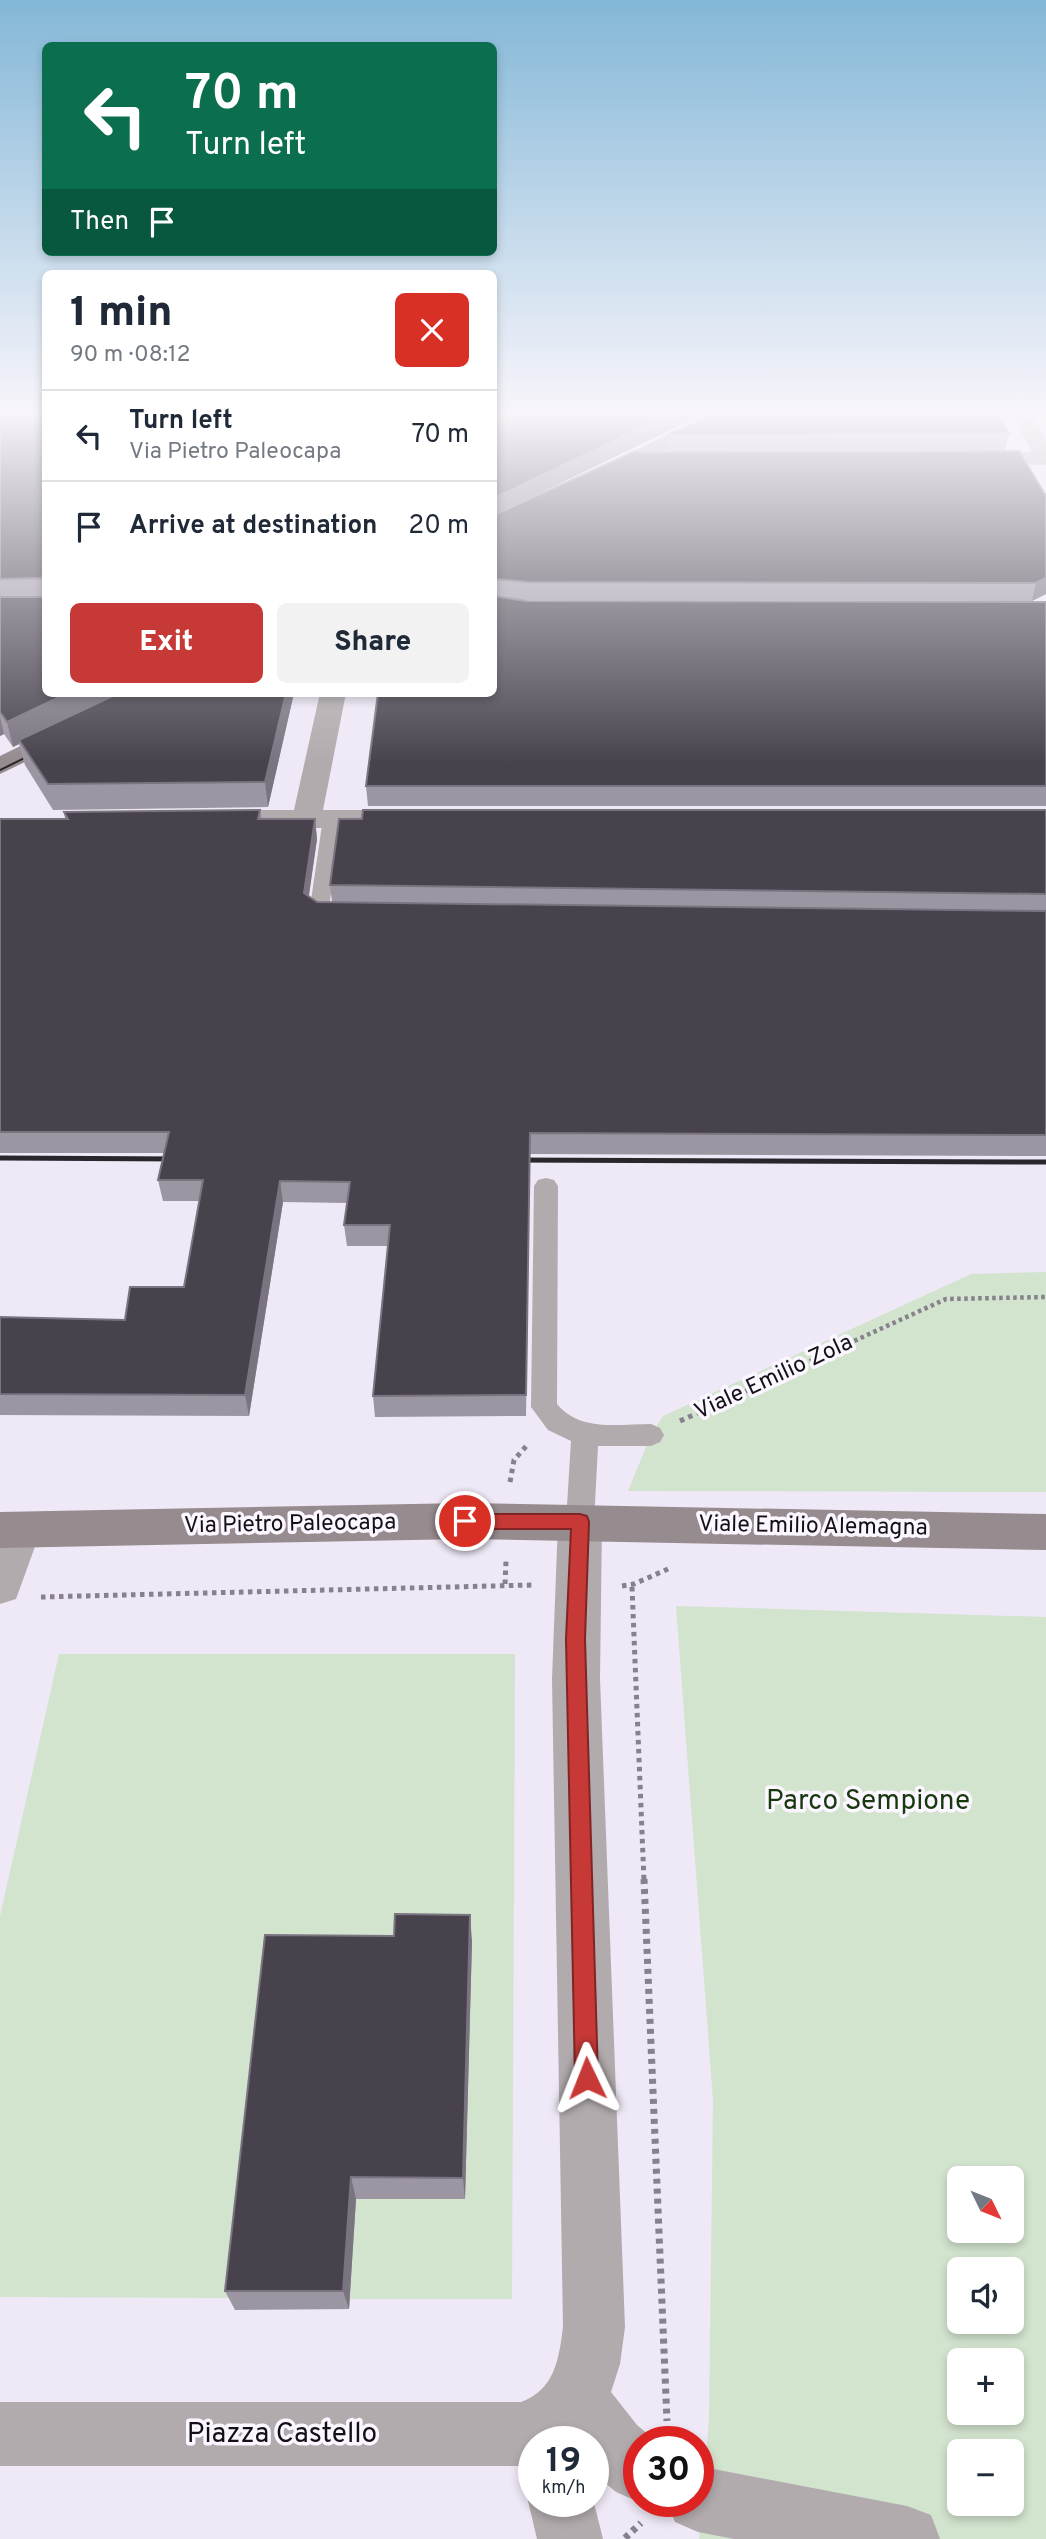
<!DOCTYPE html>
<html lang="en">
<head>
<meta charset="utf-8">
<style>
	body { margin:0; font-family:Overpass,sans-serif; background:#f2f2f3; color:#1f2937; height:100vh; display:flex; flex-direction:column; font-size:26px; white-space:nowrap }
	* { box-sizing:border-box; margin:0 }
	p { font-size:23px; color:#747a83 }
	.icon { flex:none; width:38px; height:38px; fill:none; stroke:currentColor; stroke-width:2; stroke-linecap:round; stroke-linejoin:round }
	.map { position:relative; flex:1; overflow:hidden }
	.sheet { position:absolute; left:42px; top:270px; width:455px; height:427px; display:flex; flex-direction:column; background:#fff; border-radius:10px; box-shadow:0 4px 10px #0003 }
	.sheet>* { flex:none }
	.hud { position:absolute; left:42px; top:42px; width:455px; height:214px; border-radius:10px; box-shadow:0 4px 10px #0003; background:#0b6e4f; color:#fff; overflow:hidden }
	.needle { width:46px; rotate:133deg }
	.tools { position:absolute; left:947px; top:2166px; display:grid; gap:14px }
	.tools a { display:grid; place-items:center; width:77px; height:77px; border-radius:10px; background:#fff; box-shadow:0 4px 10px #0003; font-size:35px }
	.speed { position:absolute; left:518px; top:2426px; display:flex; gap:14px; font-size:35px; font-weight:700; text-align:center }
	.speed>* { display:grid; place-content:center; width:91px; height:91px; border-radius:50%; background:#fff; box-shadow:0 4px 10px #0003; line-height:1 }
	.speed small { font-size:18px; font-weight:400 }
	.speed .limit { border:10px solid #d22; background:#fff; color:#111 }
	.pin { position:absolute; display:grid; place-items:center; width:60px; height:60px; color:#fff; margin:-30px; border:4px solid #fff; border-radius:50%; box-shadow:0 2px 7px #0007 }
	.me { position:absolute; width:77px; margin:-38px; rotate:358deg; stroke-linejoin:round; filter:drop-shadow(0 0 5px #0008) }
	.turn { display:flex; align-items:center; gap:24px; height:147px; padding:0 28px; font-size:32px }
	.turn .icon { width:91px; height:91px; stroke-width:2.5 }
	.turn b { display:block; font-size:49px; line-height:60px }
	.then { display:flex; align-items:center; height:66px; padding:0 28px; background:#0003; gap:14px; font-size:26px }
	.round { display:grid; place-items:center; flex:none; width:74px; height:74px; border-radius:10px; background:#f2f2f3 }
	.overview { display:flex; align-items:center; justify-content:space-between; height:119px; padding:0 28px }
	h1 { font-size:42px; font-weight:800; line-height:52px }
	.primary-button { display:flex; gap:14px; margin-top:auto; padding:14px 28px }
	.primary-button a { flex:1; height:80px; border-radius:10px; background:#c73937; color:#fff; font-size:28px; font-weight:800; line-height:80px; text-align:center }
	.primary-button a+a { background:#f2f2f3; color:#1f2937 }
	ul { padding:0; list-style:none }
	li { display:flex; align-items:center; gap:21px; height:91px; padding:0 28px; border-top:2px solid #e0e1e3 }
	li div { flex:1 }
	li b { display:block; font-size:26px }
	li em { font-style:normal }
	.map>svg:first-child { display:block }
	.green { fill:#d2e3ce; fill-rule:evenodd }
	.lines { fill:none; stroke-linecap:round; stroke-linejoin:round }
	.path-far2 { stroke:#86818b; stroke-width:4.5; stroke-dasharray:3.5 3.5; stroke-linecap:butt }
	.path-far1 { stroke:#86818b; stroke-width:5; stroke-dasharray:4.5 4.5; stroke-linecap:butt }
	.path { stroke:#86818b; stroke-width:7; stroke-dasharray:5 5; stroke-linecap:butt }
	.lane { fill:#b2abad; fill-rule:evenodd }
	.street { fill:#b2abad; fill-rule:evenodd }
	.secondary { fill:#968b8e; fill-rule:evenodd }
	.tram { stroke:#29272c; stroke-width:2 }
	.rail { stroke:#29272c; stroke-width:5 }
	.wall { fill:#9c95a2 }
	.shaded-wall { fill:#7a7480 }
	.building { fill:#48424d; stroke:#7a7480; stroke-width:2 }
	.route { fill:#c73937; stroke:#812524; stroke-width:2 }
	.labels { text-anchor:middle; dominant-baseline:central; stroke-width:7; stroke-linejoin:round; paint-order:stroke }
	.street-label { font-size:23px; fill:#131115; stroke:#fbf6ff }
	.near-park-label { font-size:28px; fill:#18390e; stroke:#fbf6ff }
	.near-street-label { font-size:28px; fill:#131115; stroke:#fbf6ff }
</style>
</head>
<body>
<div class="map">
<svg width="1046" height="2539" viewBox="0 0 1046 2539">
	<rect width="100%" height="100%" fill="#efe8f6"/>
	<path class="green" d="M 1046,1272 L 1046,1492 L 628,1491 L 651,1435 L 663,1416 L 971,1274 Z
		M 676,1606 L 1046,1617 L 1046,2539 L 699,2539 L 709,2421 L 713,2100 ZM 959,2179 L 1012,2179 L 1012,2231 L 959,2231 ZM 959,2270 L 1012,2270 L 1012,2322 L 959,2322 ZM 959,2361 L 1012,2361 L 1012,2413 L 959,2413 ZM 959,2452 L 1012,2452 L 1012,2504 L 959,2504 Z
		M 59,1654 L 515,1654 L 512,2299 L 350,2299 L 349,2309 L 235,2310 L 235,2298 L 0,2297 L 0,1916 Z"/>
	<g class="lines">
		<path class="path-far2" d="M 797,1367 L 946,1299 L 1046,1297"/>
		<path class="path-far1" d="M 680,1421 L 801,1366
			M 510,1482 L 514,1460 L 529,1443
			M 505,1584 L 506,1561
			M 622,1586 L 634,1584 L 668,1569
			M 632,1587 L 644,1881
			M 41,1597 L 532,1585"/>
		<path class="path" d="M 644,1879 L 667,2421
			M 625,2538 L 641,2523"/>
		<path class="lane" d="M 332,813 L 341,818 L 329,908 L 348,910 L 351,914 C 342,923 318,923 309,914 L 323,818 Z
			M 546,1178 L 554,1180 L 558,1186 L 557,1404 C 580,1432 618,1424 651,1424 L 660,1428 L 664,1435 L 660,1442 L 651,1446 L 598,1446 L 594,1522 L 590,1530 L 580,1534 L 570,1530 L 566,1522 L 571,1441 L 548,1430 L 531,1407 L 534,1186 L 538,1180 Z"/>
		<path class="street" d="M 1009,409 L 1029,409 L 1046,440 L 1046,465 L 964,463 L 961,459 L 964,455 L 971,453 L 1032,452 Z
			M 320,693 L 346,693 L 323,810 L 414,810 L 424,813 L 428,819 L 424,825 L 414,828 L 208,828 L 198,825 L 194,819 L 198,813 L 208,810 L 294,810 Z
			M 580,1504 L 596,1509 L 602,1522 L 600,1679 L 625,2327 L 620,2364 L 611,2392 L 637,2425 L 656,2441 L 639,2441 L 639,2501 L 641,2501 L 639,2502 L 616,2492 L 593,2473 L 593,2441 L 534,2441 L 534,2462 L 521,2466 L 0,2466 L 0,2402 L 521,2402 C 555,2390 559,2358 563,2327 L 552,1679 L 558,1522 L 564,1509 Z
			M 19,1512 L 35,1517 L 41,1530 L 16,1599 L 0,1604 L 0,1524 L 3,1517 Z
			M 698,2466 L 907,2506 L 931,2515 L 940,2539 L 734,2539 L 698,2532 L 675,2522 L 666,2501 L 698,2501 Z
			M 534,2487 L 534,2501 L 593,2499 L 603,2539 L 537,2539 L 528,2501 Z"/>
		<path class="secondary" d="M 720,409 L 745,409 L 742,413 L 606,479 L 592,479 L 589,475 L 592,471 Z
			M 129,693 L 162,693 L 158,698 L 0,774 L 0,756 Z
			M 465,1503 L 1046,1514 L 1046,1550 L 465,1539 L 0,1548 L 0,1512 Z"/>
		<path class="tram" d="M 0,770 L 41,750"/>
		<path class="rail" d="M 0,1158 L 182,1159
			M 511,1160 L 1046,1162"/>
	</g>
	<path class="wall" d="M 0,409 L 46,409 L 46,693 L 294,693 L 268,807 L 53,810 L 25,765 L 19,744 L 13,747 L 4,734 L 0,736 Z
		M 494,409 L 714,409 L 501,512 L 1046,496 L 1046,594 L 1032,601 L 527,600 L 494,597 L 527,601 L 1046,602 L 1046,806 L 368,806 L 366,786 L 494,693 Z
		M 1009,433 L 1005,450 L 668,451 L 669,434 Z
		M 260,810 L 262,819 L 315,819 L 317,839 L 309,896 L 317,902 L 332,902 L 330,885 L 1046,810 L 1046,1156 L 530,1154 L 526,1416 L 375,1417 L 373,1396 L 388,1246 L 347,1246 L 344,1225 L 347,1203 L 283,1202 L 249,1416 L 0,1415 L 0,1317 L 125,1320 L 184,1287 L 199,1201 L 163,1201 L 158,1180 L 164,1153 L 0,1153 L 0,819 L 65,819 L 64,812 Z
		M 472,1941 L 465,2199 L 356,2199 L 349,2309 L 235,2310 L 225,2291 Z"/>
	<path class="shaded-wall" d="M 681,409 L 714,409 L 494,515 L 494,498 Z
		M 1046,578 L 1046,594 L 1032,601 L 1036,583 Z
		M 68,693 L 123,693 L 19,740 L 19,744 L 13,747 L 7,722 Z
		M 286,693 L 294,693 L 268,807 L 265,782 Z
		M 0,716 L 4,734 L 0,736 Z
		M 315,819 L 317,839 L 306,914 L 304,893 Z
		M 280,1181 L 283,1202 L 249,1416 L 245,1395 Z
		M 470,1915 L 472,1941 L 465,2199 L 463,2178 Z
		M 351,2177 L 356,2199 L 349,2309 L 343,2291 Z"/>
	<path class="building" d="M 0,409 L 46,409 L 46,693 L 68,693 L 7,722 L 0,712 L 0,597 L 41,597 L 44,595 L 44,581 L 41,578 L 0,579 Z
		M 494,409 L 681,409 L 494,498 Z
		M 724,409 L 995,409 L 1009,433 L 669,434 Z
		M 1019,451 L 1046,496 L 1046,578 L 1036,583 L 527,582 L 494,579 L 494,515 L 633,452 Z
		M 494,596 L 527,601 L 1045,602 L 1046,602 L 1046,786 L 366,786 L 378,693 L 494,693 Z
		M 119,693 L 286,693 L 265,782 L 48,784 L 19,740 Z
		M 260,810 L 258,819 L 315,819 L 304,893 L 317,902 L 1046,911 L 1046,1135 L 530,1133 L 526,1395 L 373,1396 L 390,1225 L 344,1225 L 350,1182 L 280,1181 L 245,1395 L 0,1394 L 0,1317 L 125,1320 L 130,1287 L 184,1287 L 203,1180 L 158,1180 L 169,1132 L 0,1132 L 0,819 L 68,819 L 64,812 Z
		M 363,810 L 1046,810 L 1046,894 L 330,885 L 339,819 L 362,819 Z
		M 395,1914 L 470,1915 L 463,2178 L 351,2177 L 343,2291 L 225,2291 L 265,1935 L 394,1936 Z"/>
	<linearGradient id="sky" x2="0" y2="1"><stop stop-color="#83b7d7"/><stop offset="0.54" stop-color="#f8f5fb"/><stop offset="1" stop-color="#f8f5fb" stop-opacity="0"/></linearGradient>
	<rect width="1046" height="764" fill="url(#sky)"/>
	<path class="route" d="M 465,1514 L 580,1514 L 587,1516 L 589,1522 L 585,1639 L 598,2078 L 595,2086 L 587,2089 L 579,2086 L 575,2078 L 566,1639 L 571,1529 L 465,1529 L 459,1527 L 456,1521 L 459,1516 Z"/>
	<g class="labels">
		<g class="street-label">
			<text transform="translate(774 1378) rotate(-25)">Viale Emilio Zola</text>
			<text transform="translate(290 1525) rotate(-1)">Via Pietro Paleocapa</text>
			<text transform="translate(813 1527) rotate(1)">Viale Emilio Alemagna</text>
		</g>
		<g class="near-park-label">
			<text x="868" y="1802">Parco Sempione</text>
		</g>
		<g class="near-street-label">
			<text x="282" y="2435">Piazza Castello</text>
		</g>
	</g>
</svg>
<div class="tools">
<a><svg class="needle" viewBox="-14 -14 28 28"><path d="M0-13l5 13h-10z" fill="#e53935"/><path d="M0 13l5-13h-10z" fill="#747a83"/></svg></a>
<a><svg class="icon" aria-label="sound" viewBox="0 0 24 24"><path d="M4 9h4l5-4v14l-5-4H4zM17 9q2 3 0 6"/></svg></a>
<a>+</a>
<a>−</a>
</div>
<div class="speed"><div>19<small>km/h</small></div><div class="limit">30</div></div>
<div class="pin" style="left:465px;top:1521px;background:#d93025"><svg class="icon" aria-label="arrive" viewBox="0 0 24 24"><path d="M6 21V4h12l-3 4 3 4H6"/></svg></div>
<svg class="me" style="left:587px;top:2078px" viewBox="-20 -20 40 40"><path d="M0-17L14 15 0 8-14 15z" fill="#c73937" stroke="#fff" stroke-width="4"/></svg>
<div class="hud">
<div class="turn"><svg class="icon" aria-label="left" viewBox="0 0 24 24"><path d="M17 20v-9H6M10 6l-5 5 5 5"/></svg><div><b>70 m</b>Turn left</div></div>
<div class="then">Then<svg class="icon" aria-label="arrive" viewBox="0 0 24 24"><path d="M6 21V4h12l-3 4 3 4H6"/></svg></div>
</div>
<section class="sheet">
<div class="overview"><div><h1>1 min</h1><p>90 m · 08:12</p></div><a class="round" style="background:#d93025;color:#fff"><svg class="icon" aria-label="close" viewBox="0 0 24 24"><path d="M6 6l12 12M18 6L6 18"/></svg></a></div>
<ul>
<li><svg class="icon" aria-label="left" viewBox="0 0 24 24"><path d="M17 20v-9H6M10 6l-5 5 5 5"/></svg><div><b>Turn left</b><p>Via Pietro Paleocapa</p></div><em>70 m</em></li>
<li><svg class="icon" aria-label="arrive" viewBox="0 0 24 24"><path d="M6 21V4h12l-3 4 3 4H6"/></svg><div><b>Arrive at destination</b></div><em>20 m</em></li>
</ul>
<div class="primary-button"><a>Exit</a><a>Share</a></div>
</section>
</div>
</body>
</html>
